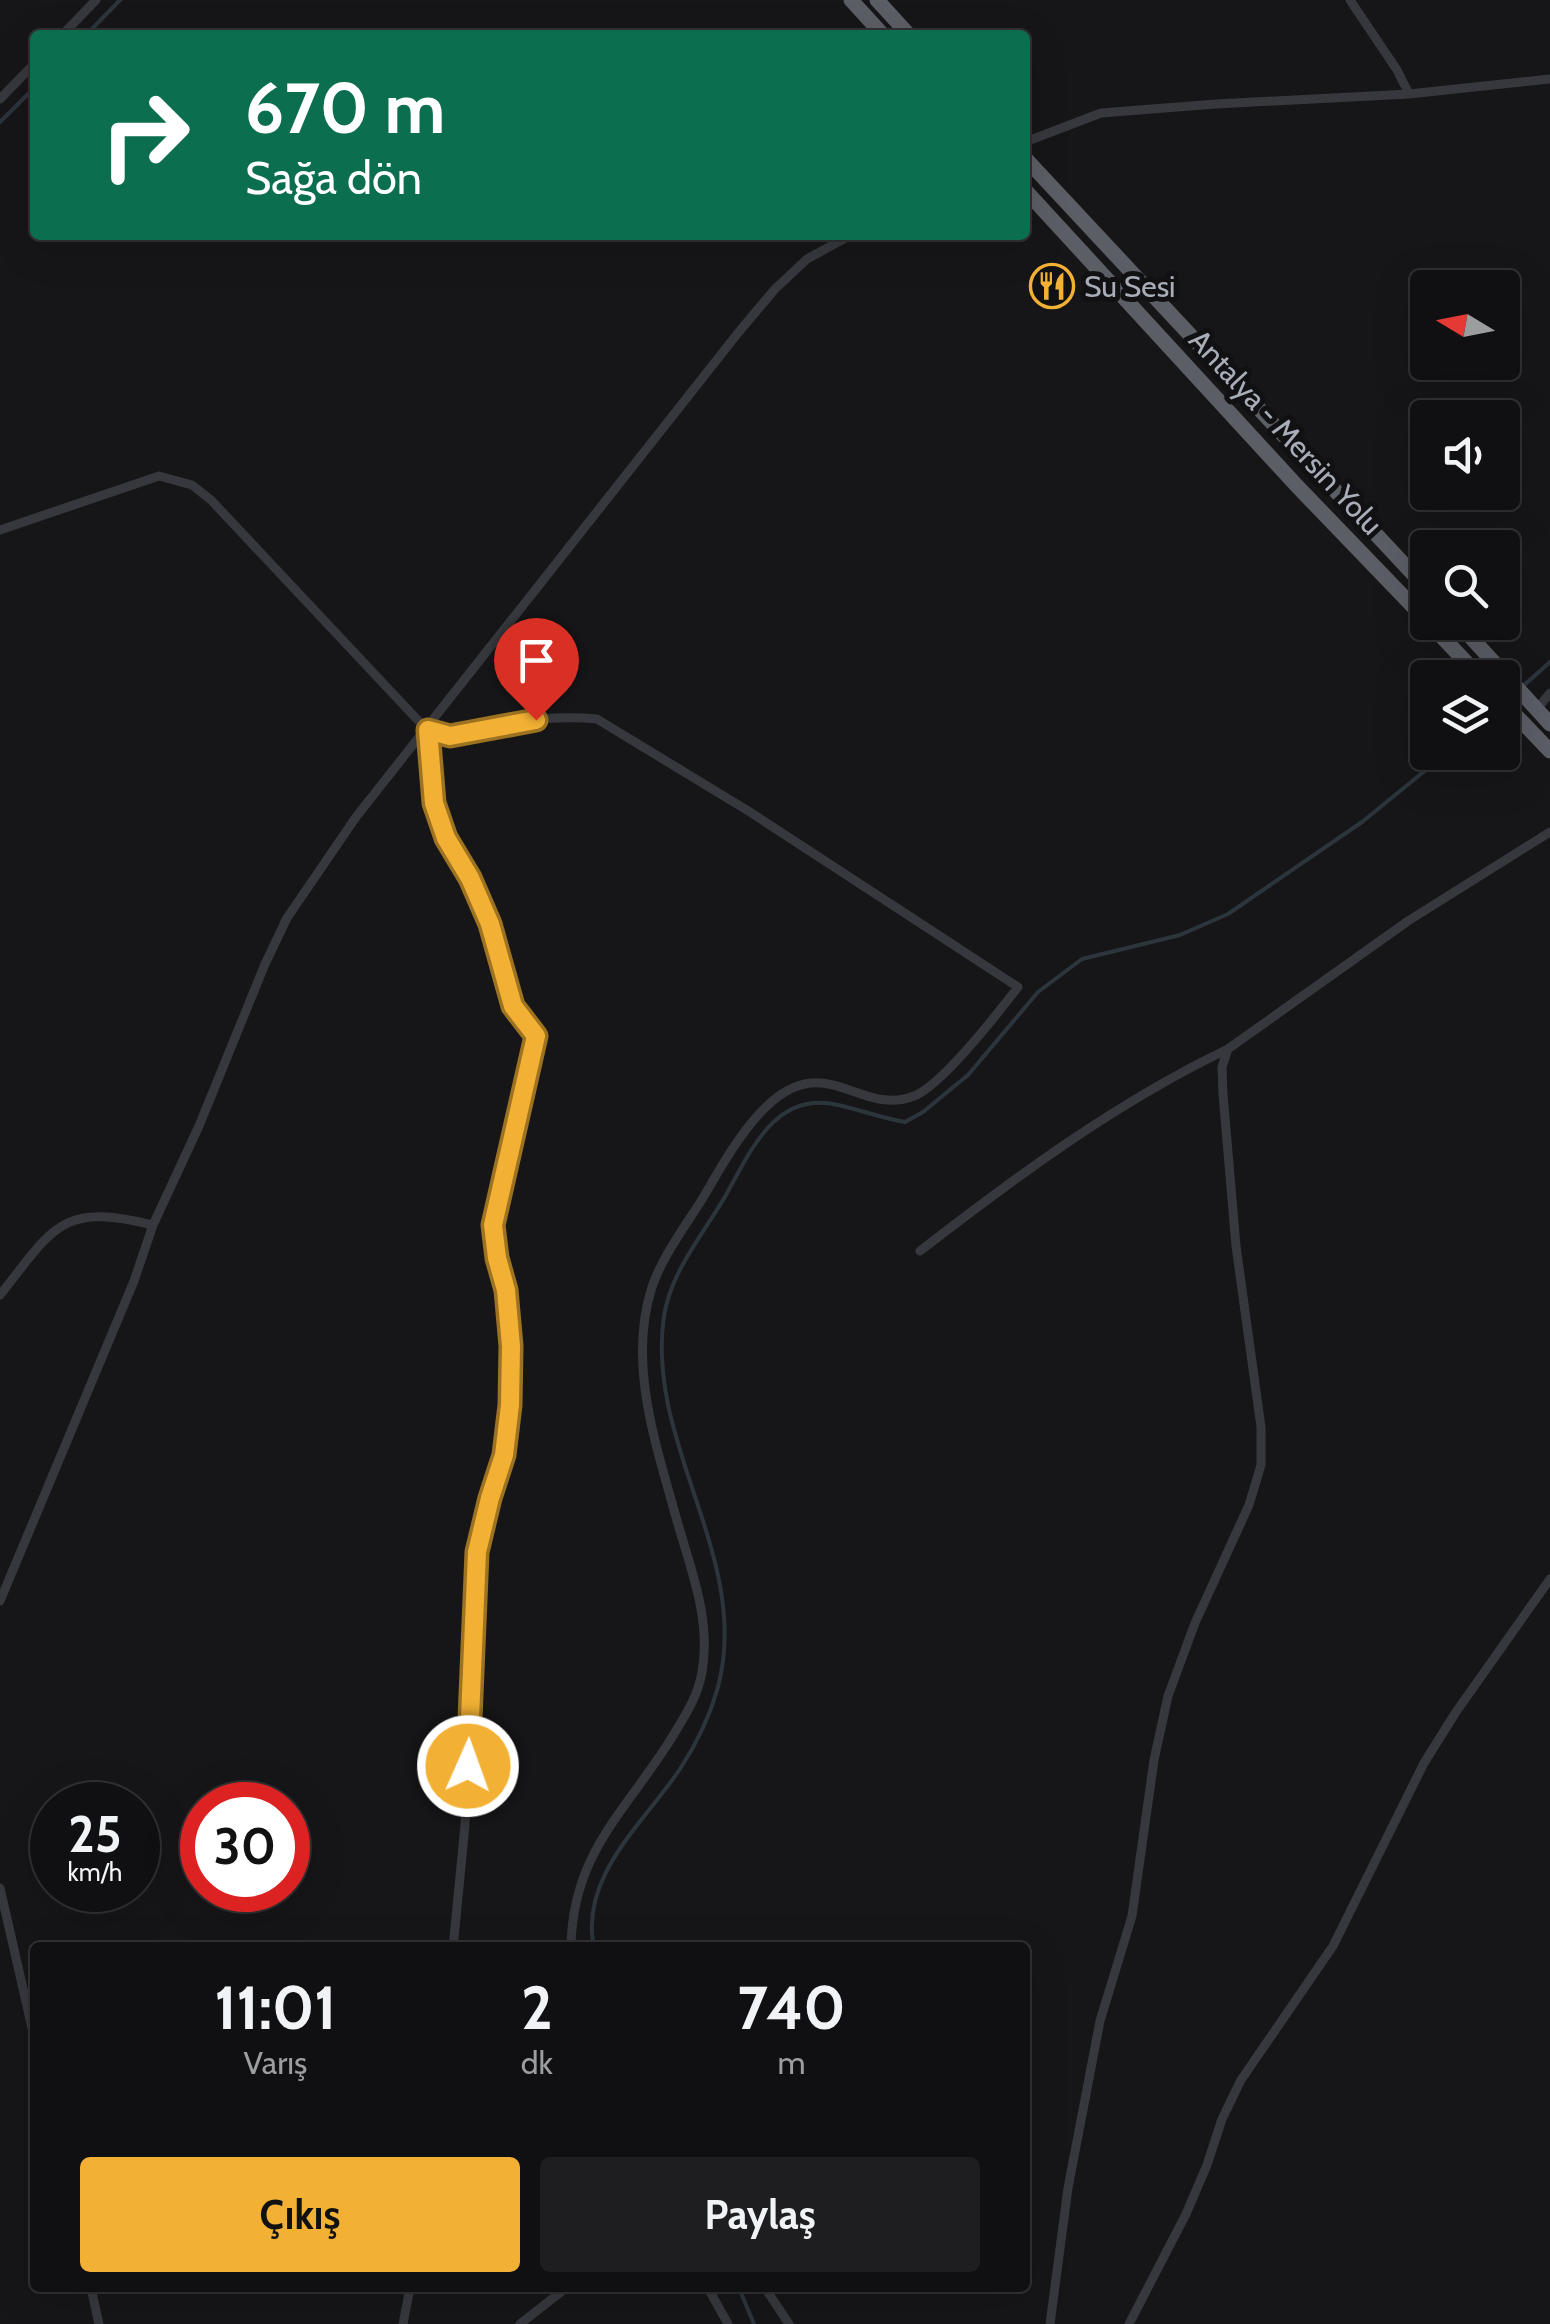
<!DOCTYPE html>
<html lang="tr">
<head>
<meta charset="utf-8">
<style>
	body { margin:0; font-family:Cabin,sans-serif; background:#1e1e20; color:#f1f3f6; height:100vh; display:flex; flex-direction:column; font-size:38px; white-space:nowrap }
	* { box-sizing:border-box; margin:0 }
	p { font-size:32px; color:#9c9d9f }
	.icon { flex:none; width:55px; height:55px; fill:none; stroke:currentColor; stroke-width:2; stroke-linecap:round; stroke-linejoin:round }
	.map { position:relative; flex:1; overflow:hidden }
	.sheet { position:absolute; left:30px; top:1942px; width:1000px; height:350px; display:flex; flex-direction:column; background:#101012; border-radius:10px; box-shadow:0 10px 40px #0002,0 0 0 2px #303032 }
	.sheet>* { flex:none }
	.hud { position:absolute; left:30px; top:30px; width:1000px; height:210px; border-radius:10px; box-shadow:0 10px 40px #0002,0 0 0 2px #303032; background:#0b6e4f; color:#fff; overflow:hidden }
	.needle { width:65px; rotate:280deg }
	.buttons { position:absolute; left:1410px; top:270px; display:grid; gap:20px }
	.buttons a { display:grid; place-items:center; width:110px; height:110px; border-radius:10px; background:#101012; box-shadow:0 10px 40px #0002,0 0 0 2px #303032; font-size:50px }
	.speed { position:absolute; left:30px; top:1782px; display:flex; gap:20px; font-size:50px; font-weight:700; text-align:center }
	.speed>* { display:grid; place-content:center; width:130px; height:130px; border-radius:50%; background:#101012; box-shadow:0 10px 40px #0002,0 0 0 2px #303032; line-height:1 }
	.speed small { font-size:25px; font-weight:400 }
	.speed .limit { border:15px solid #d22; background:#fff; color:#111 }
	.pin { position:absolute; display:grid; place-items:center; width:85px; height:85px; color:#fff; margin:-102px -42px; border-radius:50% 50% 50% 0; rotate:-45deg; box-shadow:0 0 10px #0007 }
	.pin .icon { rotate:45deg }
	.me { position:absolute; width:110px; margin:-55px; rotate:2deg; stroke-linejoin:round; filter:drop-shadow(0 0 8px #0008) }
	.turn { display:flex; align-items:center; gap:35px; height:210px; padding:0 50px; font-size:45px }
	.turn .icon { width:130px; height:130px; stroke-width:2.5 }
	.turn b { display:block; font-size:70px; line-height:85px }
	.eta { display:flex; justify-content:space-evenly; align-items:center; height:170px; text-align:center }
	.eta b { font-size:60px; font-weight:800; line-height:70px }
	.cta { display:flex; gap:20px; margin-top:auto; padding:20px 50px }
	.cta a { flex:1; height:115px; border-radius:10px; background:#f2b134; color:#111; font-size:40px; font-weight:800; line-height:115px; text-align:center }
	.cta a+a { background:#1e1e20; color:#f1f3f6 }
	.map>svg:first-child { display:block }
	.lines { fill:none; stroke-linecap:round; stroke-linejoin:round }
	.stream { stroke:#2c353c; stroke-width:4 }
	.minor { stroke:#37383d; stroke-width:9 }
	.trunk { stroke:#5b5e65; stroke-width:15 }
	.route-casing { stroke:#9d7322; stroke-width:25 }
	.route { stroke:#f2b134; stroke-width:18 }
	.labels { text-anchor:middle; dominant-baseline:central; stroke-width:10; stroke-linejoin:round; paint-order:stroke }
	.poi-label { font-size:30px; fill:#a8adb8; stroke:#111113; text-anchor:start }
	.street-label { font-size:30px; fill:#a8adb8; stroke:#111113 }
</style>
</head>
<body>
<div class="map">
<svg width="1550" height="2324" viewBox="0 0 1550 2324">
	<rect width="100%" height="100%" fill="#161618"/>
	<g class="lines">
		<path class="stream" d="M 86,35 L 120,0
			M 0,122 L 35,87
			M 1521,688 L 1550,662
			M 594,1948 C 579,1876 644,1823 680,1769 C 697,1743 710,1716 718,1687 C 752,1558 645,1445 664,1316 C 671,1271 704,1233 726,1195 C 751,1150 776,1090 838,1105 C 861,1110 881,1118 905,1122 L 923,1112 L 968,1075 L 1038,992 L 1082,959 L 1180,935 L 1228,914 L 1362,822 L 1448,752
			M 739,2288 L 754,2324"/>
		<path class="minor" d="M 1350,0 L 1397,70 L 1409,94
			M 62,35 L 96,0
			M 0,99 L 35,63
			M 1025,142 L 1101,113 L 1216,104 L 1409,94 L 1550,79
			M 0,530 L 159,476 L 192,485 L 211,500 L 427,730 C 461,738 475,728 507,723 C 538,718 567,716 597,719 L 750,812 L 1018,987 C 998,1013 942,1085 914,1096 C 858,1118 824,1044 760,1113 C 736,1139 719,1171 701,1201 C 684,1228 662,1257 652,1287 C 628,1361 654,1438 674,1510 C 688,1563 712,1616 702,1672 C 698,1696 686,1714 674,1734 C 628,1810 572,1851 571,1948
			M 1537,709 L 1550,693
			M 427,730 L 434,803 L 446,838 L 470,878 L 490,924 L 513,1006 L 536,1036 L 493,1225 L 497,1259 L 506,1290 L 511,1346 L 510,1405 L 504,1455 L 490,1498 L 477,1552 L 465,1825 L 453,1948
			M 920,1251 C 1017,1176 1117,1102 1228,1049
			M 0,1295 C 54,1227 61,1202 153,1225
			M 0,1601 L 134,1281 L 153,1225 L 199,1126 L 265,964 L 287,918 L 356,817 L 738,333 L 775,289 L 807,259 L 851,235
			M 0,1888 L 35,2041
			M 91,2288 L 99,2324
			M 708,2288 L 728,2324
			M 765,2288 L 789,2324
			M 403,2324 L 410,2288
			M 520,2324 L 566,2288
			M 1050,2324 L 1068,2188 L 1100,2021 L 1132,1916 L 1154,1760 L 1168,1696 L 1195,1623 L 1249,1505 L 1261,1465 L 1261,1427 L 1236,1246 L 1223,1094 L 1222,1067 L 1228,1049 L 1408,921 L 1550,832
			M 1129,2324 L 1186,2214 L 1207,2165 L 1222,2119 L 1241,2080 L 1333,1946 L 1424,1763 L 1456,1712 L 1550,1579"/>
		<path class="trunk" d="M 851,0 L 883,35
			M 877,0 L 909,35
			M 1025,158 L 1428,590
			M 1025,190 L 1297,486 L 1428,622
			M 1428,622 L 1481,678
			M 1457,622 L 1550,724
			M 1502,701 L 1550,751"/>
	</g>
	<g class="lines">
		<defs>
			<path id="route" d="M 468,1766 L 477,1552 L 490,1498 L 504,1455 L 510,1405 L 511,1346 L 506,1290 L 497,1258 L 493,1225 L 536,1036 L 513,1006 L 490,924 L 470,878 L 446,838 L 434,803 L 428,730 L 450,736 L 536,720"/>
		</defs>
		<use href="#route" class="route-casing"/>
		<use href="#route" class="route"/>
	</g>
	<defs>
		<symbol id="restaurant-ring" viewBox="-11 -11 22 22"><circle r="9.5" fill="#111113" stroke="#f2b134" stroke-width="1.5"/><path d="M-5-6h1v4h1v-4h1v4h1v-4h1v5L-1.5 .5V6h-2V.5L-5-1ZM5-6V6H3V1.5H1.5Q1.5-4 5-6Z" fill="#f2b134"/></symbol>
	</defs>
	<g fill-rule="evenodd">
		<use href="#restaurant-ring" x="1027" y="261" width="50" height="50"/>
	</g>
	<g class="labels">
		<g class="poi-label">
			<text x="1084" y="286">Su Sesi</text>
		</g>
		<g class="street-label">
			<text transform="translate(1286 432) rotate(47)">Antalya - Mersin Yolu</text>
		</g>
	</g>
</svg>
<div class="buttons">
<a><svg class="needle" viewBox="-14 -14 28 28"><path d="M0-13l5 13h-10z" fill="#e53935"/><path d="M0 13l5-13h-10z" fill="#9c9d9f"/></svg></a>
<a><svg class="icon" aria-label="sound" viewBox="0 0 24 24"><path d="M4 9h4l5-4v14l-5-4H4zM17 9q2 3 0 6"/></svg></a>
<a><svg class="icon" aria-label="search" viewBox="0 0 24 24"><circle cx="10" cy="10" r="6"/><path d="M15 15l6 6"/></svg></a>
<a><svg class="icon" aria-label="layers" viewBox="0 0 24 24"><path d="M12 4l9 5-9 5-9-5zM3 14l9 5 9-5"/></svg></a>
</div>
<div class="speed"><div>25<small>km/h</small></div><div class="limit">30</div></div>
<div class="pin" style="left:536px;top:720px;background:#d93025"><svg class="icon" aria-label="arrive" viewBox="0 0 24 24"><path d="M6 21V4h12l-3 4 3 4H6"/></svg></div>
<svg class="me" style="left:468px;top:1766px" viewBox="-20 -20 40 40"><circle r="17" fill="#f2b134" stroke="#fff" stroke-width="3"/><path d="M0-11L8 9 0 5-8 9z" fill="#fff"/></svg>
<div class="hud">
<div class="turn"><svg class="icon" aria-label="right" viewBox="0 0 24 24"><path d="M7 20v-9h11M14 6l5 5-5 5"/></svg><div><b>670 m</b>Sağa dön</div></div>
</div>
<section class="sheet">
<div class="eta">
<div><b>11:01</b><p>Varış</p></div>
<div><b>2</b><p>dk</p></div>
<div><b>740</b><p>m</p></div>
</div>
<div class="cta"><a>Çıkış</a><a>Paylaş</a></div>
</section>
</div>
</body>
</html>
